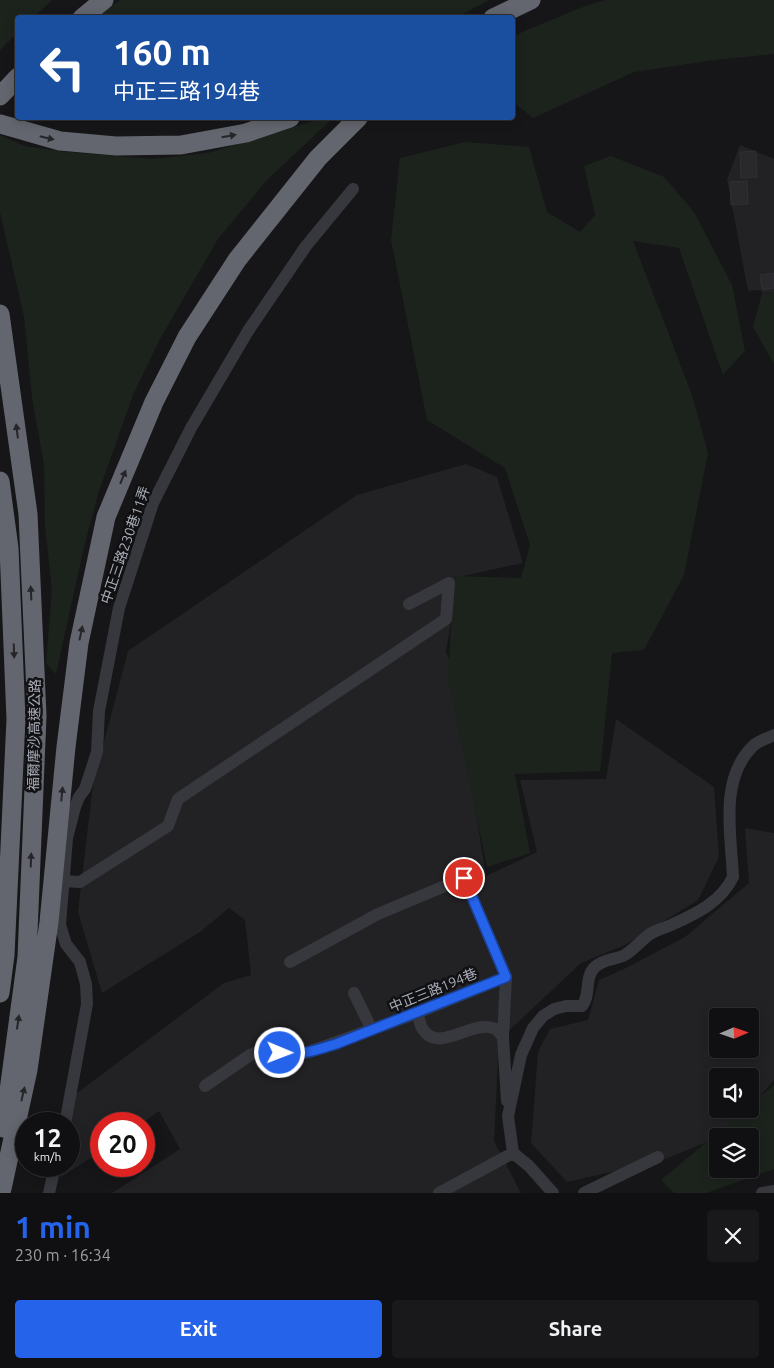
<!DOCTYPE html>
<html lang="en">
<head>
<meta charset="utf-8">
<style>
	body { margin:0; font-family:Ubuntu,"Noto Sans TC",sans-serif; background:#19191b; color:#f1f3f6; height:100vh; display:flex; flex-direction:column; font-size:19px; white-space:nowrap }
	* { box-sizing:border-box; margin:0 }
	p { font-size:16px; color:#9c9d9f }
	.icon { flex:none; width:28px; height:28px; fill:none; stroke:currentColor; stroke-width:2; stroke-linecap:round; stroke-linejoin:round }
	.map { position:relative; height:1193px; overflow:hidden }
	.side { display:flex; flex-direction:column; background:#101012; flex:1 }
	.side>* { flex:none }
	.hud { position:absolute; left:15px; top:15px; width:500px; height:105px; border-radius:5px; box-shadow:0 2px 12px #0003,0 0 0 1px #303032; background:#1a4fa0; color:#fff; overflow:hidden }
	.needle { width:32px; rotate:88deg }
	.fabs { position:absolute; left:709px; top:1008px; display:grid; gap:10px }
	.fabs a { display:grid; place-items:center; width:50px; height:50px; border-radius:5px; background:#101012; box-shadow:0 2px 12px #0003,0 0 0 1px #303032; font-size:25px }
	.speed { position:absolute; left:15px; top:1112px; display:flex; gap:10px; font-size:25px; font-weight:700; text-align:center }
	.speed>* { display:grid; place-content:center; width:65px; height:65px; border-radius:50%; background:#101012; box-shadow:0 2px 12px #0003,0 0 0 1px #303032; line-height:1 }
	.speed small { font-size:12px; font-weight:400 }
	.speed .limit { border:8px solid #d22; background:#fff; color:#111 }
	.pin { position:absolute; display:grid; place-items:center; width:42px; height:42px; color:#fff; margin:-21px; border:2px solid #fff; border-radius:50%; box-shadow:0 1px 5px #0007 }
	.me { position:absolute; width:55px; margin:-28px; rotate:91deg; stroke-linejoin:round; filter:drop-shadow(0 0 4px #0008) }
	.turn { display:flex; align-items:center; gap:18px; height:105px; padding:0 15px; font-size:22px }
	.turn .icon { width:65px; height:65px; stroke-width:2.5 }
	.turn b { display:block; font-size:35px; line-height:42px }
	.round { display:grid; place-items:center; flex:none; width:52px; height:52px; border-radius:5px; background:#19191b }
	.head { display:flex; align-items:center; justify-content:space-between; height:85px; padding:0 15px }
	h1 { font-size:30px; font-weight:700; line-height:38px; color:#2563eb }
	.button { display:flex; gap:10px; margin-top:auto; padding:10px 15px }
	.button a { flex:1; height:58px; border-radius:5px; background:#2563eb; color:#fff; font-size:20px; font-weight:700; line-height:58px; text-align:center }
	.button a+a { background:#19191b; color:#f1f3f6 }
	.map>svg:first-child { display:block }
	.built { fill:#222225; fill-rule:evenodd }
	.green { fill:#1c231d; fill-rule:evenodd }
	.building { fill:#29292c; stroke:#303034 }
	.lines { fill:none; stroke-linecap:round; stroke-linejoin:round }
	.minor { stroke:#37383d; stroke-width:12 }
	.highway { stroke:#63666e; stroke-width:19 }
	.oneway { fill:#26262a }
	.route-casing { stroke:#184099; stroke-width:12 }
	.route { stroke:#2563eb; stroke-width:9 }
	.labels { text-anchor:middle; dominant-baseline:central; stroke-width:5; stroke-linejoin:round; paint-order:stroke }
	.street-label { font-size:14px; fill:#a8adb8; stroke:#111113 }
</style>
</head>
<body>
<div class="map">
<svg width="774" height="1193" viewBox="0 0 774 1193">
	<rect width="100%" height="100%" fill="#161618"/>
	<path class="built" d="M 740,145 L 774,159 L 774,292 L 762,293 L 761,290 L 748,291 L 727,179 Z
		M 466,464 L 497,477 L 523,563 L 458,577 L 446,652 L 473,715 L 470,775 L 486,876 L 537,852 L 520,780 L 606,779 L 616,719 L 714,787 L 719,857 L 698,900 L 625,945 L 581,963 L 499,1040 L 494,1141 L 521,1193 L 112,1193 L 180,1149 L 159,1111 L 141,1124 L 101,1124 L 101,1151 L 60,1178 L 62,1166 L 69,1166 L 69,1124 L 73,1096 L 224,983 L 251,975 L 245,920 L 229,908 L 200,932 L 102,993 L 78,912 L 93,784 L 128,651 L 357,495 Z
		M 745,828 L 774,833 L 774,1080 L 750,1108 L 750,1076 L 718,1076 L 718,1109 L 750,1109 L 717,1138 L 660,1161 L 567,1182 L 531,1143 L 538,1052 L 550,1029 L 588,1020 L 599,980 L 624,969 L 685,937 L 749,883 ZM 718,1016 L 750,1016 L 750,1049 L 718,1049 Z"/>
	<path class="green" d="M 0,0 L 52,0 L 34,17 L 18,18 L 17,33 L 0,50 Z
		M 121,0 L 489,0 L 456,18 L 90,18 Z
		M 606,0 L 774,0 L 774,54 L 714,60 L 634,72 L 533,118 L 513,102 L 513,36 L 585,6 Z
		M 323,118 L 333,118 L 267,180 L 218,239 L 160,339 L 133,395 L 98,494 L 84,547 L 56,674 L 46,663 L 52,590 L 45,526 L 44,465 L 32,397 L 24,317 L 0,212 L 0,135 L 25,146 L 66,152 L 152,159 L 208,153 Z
		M 465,142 L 529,147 L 547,212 L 580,232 L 595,215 L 584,166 L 611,156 L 664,177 L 694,212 L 732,285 L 745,351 L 723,375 L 679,248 L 633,241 L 692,395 L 708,453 L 684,575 L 644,650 L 612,653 L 600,771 L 515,774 L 530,853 L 487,867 L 448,679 L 454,576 L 521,578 L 530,545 L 505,468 L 427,420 L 391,240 L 400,158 Z
		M 774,292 L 774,364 L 753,327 L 762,293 Z
		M 774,1085 L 774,1169 L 706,1193 L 674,1193 L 661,1180 L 746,1109 L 750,1109 L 750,1105 ZM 750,1136 L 750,1169 L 718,1169 L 718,1136 Z"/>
	<path class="building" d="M 756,151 L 757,177 L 741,178 L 740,152 Z
		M 747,181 L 748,204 L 731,205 L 730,182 Z
		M 774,273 L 774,288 L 762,290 L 760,275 Z"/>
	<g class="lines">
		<path class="minor" d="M 63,881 L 80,882 L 168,826 L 178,799 L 446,619 L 449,583 L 409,604
			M 290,962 L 378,914 L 464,878 L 506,977 L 503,1037 L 507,1101
			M 354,993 L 372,1030
			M 417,1013 C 419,1018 420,1024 422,1028 C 436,1052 465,1027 484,1027 C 488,1026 492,1028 496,1029 L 503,1037
			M 205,1086 L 250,1055 L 261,1051 L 293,1055 L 309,1052 L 417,1013 L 506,977
			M 65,1124 L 87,1004 L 86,984 L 80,962 L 66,944 L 60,925 L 67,838 L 75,807 L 79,797 L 85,789 L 97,752 L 99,711 L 119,608 L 153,503 L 191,428 L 248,331 L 306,246 L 353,189
			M 513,1153 L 529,1166 L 553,1193
			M 49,1193 L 55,1166
			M 439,1193 L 513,1153 L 508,1116 L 521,1055 L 533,1028 L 543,1016 L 554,1009 L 566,1006 L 582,1006 C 591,995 584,977 595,967 C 604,959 613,960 623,956 C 633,951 641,940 650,934 C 656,930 664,928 671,925 C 696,914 721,902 733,877 C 731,834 719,779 753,746 C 758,741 768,738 774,735
			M 584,1193 L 658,1157
			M 762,1193 L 774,1191"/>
		<path class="highway" d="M 82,18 L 104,0
			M 493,18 L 531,0
			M 0,96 L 18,77
			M 0,124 L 60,141 L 116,146 L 181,145 L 246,133 L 290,118
			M 0,314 L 28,514 L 37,716 L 27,957 L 4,1128
			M 0,481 L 9,548 L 16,719 L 5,955 L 0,993
			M 1,1193 L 28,1070 L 49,922 L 66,747 L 79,643 L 106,517 L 154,402 L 187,337 L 237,260 L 318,158 L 358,118"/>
	</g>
	<defs><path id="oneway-solid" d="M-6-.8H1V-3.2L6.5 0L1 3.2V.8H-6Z" transform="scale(1.25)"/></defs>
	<g class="oneway">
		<use href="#oneway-solid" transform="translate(229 136) rotate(-10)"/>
		<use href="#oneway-solid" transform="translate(47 138) rotate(13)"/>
		<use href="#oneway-solid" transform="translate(17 431) rotate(-97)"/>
		<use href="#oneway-solid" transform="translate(123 477) rotate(-68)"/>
		<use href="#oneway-solid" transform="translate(31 593) rotate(-93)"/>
		<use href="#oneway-solid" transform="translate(81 633) rotate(-78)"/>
		<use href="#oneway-solid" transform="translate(14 651) rotate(88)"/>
		<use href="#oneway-solid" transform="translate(62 794) rotate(-84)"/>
		<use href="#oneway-solid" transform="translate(31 860) rotate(-88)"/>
		<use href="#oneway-solid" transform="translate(18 1022) rotate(-82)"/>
		<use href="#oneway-solid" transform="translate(23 1094) rotate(-77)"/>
	</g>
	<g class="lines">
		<defs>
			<path id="route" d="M 280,1053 C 300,1056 317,1050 336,1044 L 506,977 L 464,878"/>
		</defs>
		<use href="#route" class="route-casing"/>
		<use href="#route" class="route"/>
	</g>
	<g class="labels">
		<g class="street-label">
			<text transform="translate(125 545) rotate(-71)">中正三路230巷11弄</text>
			<text transform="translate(34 735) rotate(-89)">福爾摩沙高速公路</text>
			<text transform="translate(433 990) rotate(-22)">中正三路194巷</text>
		</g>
	</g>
</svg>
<div class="fabs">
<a><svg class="needle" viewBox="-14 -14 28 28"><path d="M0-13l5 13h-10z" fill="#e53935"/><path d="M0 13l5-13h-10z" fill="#9c9d9f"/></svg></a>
<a><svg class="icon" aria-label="sound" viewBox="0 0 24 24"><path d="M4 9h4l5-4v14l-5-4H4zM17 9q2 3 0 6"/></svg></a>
<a><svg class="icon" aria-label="layers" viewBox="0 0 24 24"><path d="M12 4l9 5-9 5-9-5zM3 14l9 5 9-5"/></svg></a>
</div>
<div class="speed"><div>12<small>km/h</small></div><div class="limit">20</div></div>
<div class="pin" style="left:464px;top:878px;background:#d93025"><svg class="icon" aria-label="arrive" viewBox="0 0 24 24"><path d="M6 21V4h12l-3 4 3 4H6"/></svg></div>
<svg class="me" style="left:280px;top:1053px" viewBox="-20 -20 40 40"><circle r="17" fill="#2563eb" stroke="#fff" stroke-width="3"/><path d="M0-11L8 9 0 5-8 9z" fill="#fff"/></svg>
<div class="hud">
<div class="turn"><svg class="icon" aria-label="left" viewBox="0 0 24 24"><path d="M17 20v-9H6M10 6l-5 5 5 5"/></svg><div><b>160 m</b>中正三路194巷</div></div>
</div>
</div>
<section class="side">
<div class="head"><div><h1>1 min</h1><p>230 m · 16:34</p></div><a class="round"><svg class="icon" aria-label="close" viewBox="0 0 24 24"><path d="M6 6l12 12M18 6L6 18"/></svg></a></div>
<div class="button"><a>Exit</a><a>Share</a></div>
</section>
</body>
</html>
